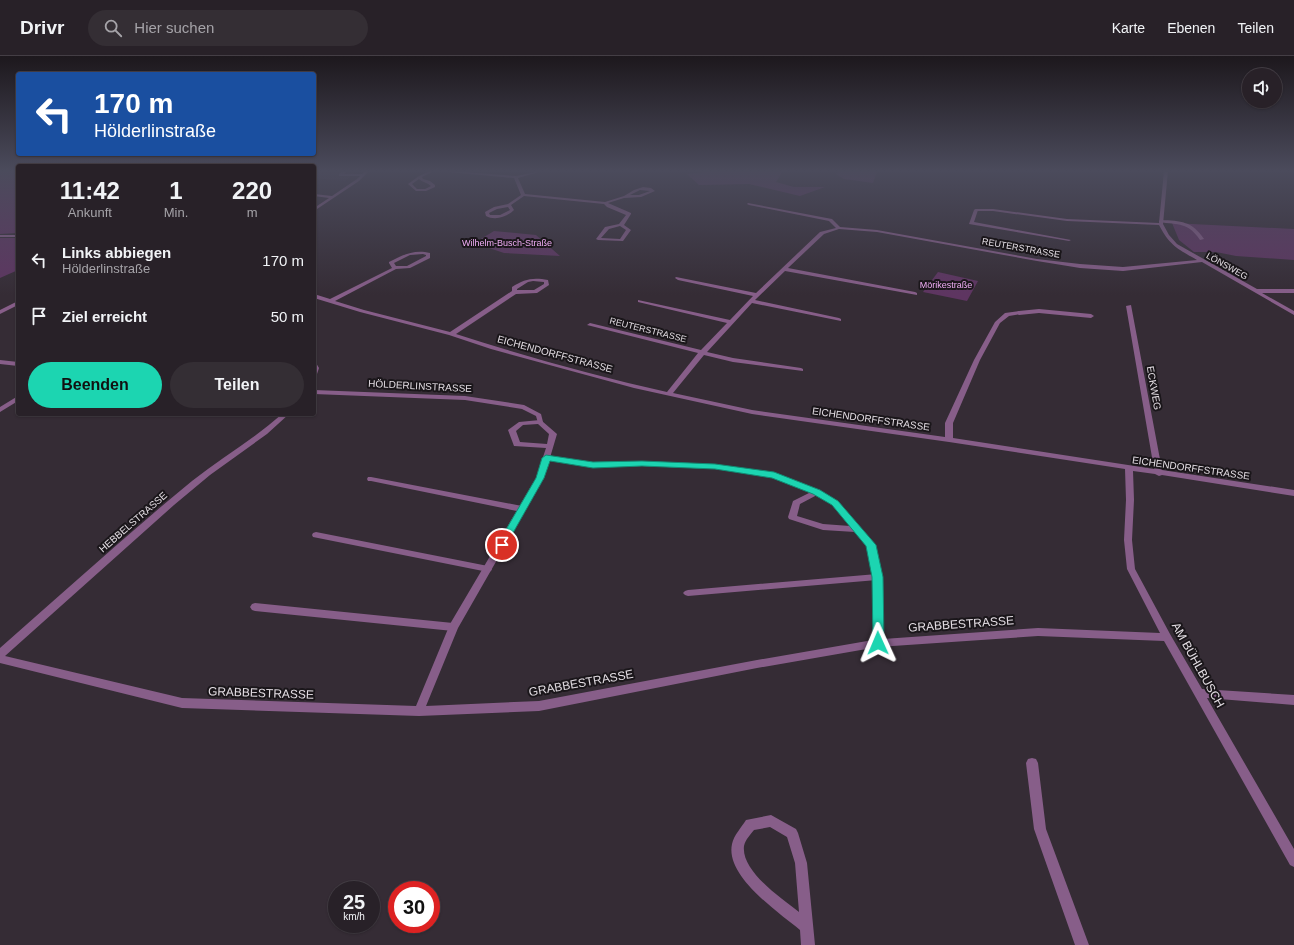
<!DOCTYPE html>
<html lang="de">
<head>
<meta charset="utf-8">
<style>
	body { margin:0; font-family:Arial,sans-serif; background:#342e34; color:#f1f3f6; height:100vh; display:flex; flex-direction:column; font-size:15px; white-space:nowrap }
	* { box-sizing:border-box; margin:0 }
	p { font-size:13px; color:#a5a3a8 }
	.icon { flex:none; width:22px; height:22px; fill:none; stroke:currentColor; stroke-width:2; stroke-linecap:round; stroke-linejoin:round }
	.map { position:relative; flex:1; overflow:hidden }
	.sheet { position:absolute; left:16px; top:108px; width:300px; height:252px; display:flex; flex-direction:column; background:#282128; border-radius:4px; box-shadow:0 1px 3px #0004,0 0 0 1px #443e45 }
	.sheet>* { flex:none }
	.guide { position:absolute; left:16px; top:16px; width:300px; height:84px; border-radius:4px; box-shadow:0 1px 3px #0004,0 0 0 1px #443e45; background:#1a4fa0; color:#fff; overflow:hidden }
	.tools { position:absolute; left:1242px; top:12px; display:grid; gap:8px }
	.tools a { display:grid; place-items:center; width:40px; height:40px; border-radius:50%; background:#282128; box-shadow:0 1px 3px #0004,0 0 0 1px #443e45; font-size:20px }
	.speed { position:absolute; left:328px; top:825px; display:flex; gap:8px; font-size:20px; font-weight:700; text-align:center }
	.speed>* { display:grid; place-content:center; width:52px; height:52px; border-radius:50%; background:#282128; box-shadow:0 1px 3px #0004,0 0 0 1px #443e45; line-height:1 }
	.speed small { font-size:10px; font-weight:400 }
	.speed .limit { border:6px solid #d22; background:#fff; color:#111 }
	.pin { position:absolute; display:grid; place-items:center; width:34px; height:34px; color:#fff; margin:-17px; border:2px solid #fff; border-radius:50%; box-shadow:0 1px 4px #0007 }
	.me { position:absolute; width:44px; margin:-22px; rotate:359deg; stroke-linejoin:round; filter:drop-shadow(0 0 3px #0008) }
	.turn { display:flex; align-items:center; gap:14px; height:84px; padding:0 12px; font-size:18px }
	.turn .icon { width:52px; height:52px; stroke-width:2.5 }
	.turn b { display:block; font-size:28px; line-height:34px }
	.eta { display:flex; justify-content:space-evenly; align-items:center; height:68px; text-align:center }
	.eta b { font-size:24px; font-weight:600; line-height:28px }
	.action { display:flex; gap:8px; margin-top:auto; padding:8px 12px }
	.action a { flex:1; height:46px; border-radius:24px; background:#1cd5b1; color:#111; font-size:16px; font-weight:600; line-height:46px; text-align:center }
	.action a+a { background:#342e34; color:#f1f3f6 }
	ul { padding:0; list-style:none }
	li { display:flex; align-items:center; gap:12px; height:56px; padding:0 12px }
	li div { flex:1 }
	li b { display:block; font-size:15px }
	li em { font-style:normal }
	header { display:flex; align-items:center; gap:24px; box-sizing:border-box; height:56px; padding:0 20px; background:#282128; border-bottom:1px solid #443e45 }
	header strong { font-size:19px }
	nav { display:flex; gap:22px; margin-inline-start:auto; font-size:14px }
	.search { width:280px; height:36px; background:#342e34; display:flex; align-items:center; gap:10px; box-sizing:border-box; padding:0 14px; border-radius:22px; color:#a5a3a8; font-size:15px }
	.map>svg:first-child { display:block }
	.built { fill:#403341 }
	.green { fill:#5e3561 }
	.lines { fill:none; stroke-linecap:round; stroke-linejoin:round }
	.lane { fill:#875e89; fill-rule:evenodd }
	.street { fill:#875e89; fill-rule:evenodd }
	.route { fill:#1cd5b1; stroke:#128a73 }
	.labels { text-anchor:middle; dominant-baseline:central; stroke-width:4; stroke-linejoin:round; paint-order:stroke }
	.far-park-label { font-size:9px; fill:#f0adf5; stroke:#1a161a }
	.far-street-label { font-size:9px; fill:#e3dde3; stroke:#1a161a }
	.street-label { font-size:10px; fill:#e3dde3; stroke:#1a161a }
	.near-street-label { font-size:12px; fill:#e3dde3; stroke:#1a161a }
</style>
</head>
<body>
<header>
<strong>Drivr</strong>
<div class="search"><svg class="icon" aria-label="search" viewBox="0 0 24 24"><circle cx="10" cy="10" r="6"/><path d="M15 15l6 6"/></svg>Hier suchen</div>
<nav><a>Karte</a><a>Ebenen</a><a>Teilen</a></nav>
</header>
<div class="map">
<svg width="1294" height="889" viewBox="0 0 1294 889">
	<rect width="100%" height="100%" fill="#352c35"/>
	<path class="built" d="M 314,115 L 357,115 L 345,125 L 314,122 Z"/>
	<path class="green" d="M 0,115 L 18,115 L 18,177 L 0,178 Z
		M 713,115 L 781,115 L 781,118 L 776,126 L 794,131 L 825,131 L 800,140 L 749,128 L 699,129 L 687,118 Z
		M 839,115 L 877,115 L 873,127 L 844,123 L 836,118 Z
		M 1172,167 L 1294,173 L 1294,204 L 1236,200 L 1216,196 L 1194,196 L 1179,184 Z
		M 494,175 L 536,179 L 560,200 L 504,197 L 474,187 Z
		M 0,182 L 18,182 L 18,214 L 0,222 Z
		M 938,216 L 978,225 L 967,245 L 923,236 Z"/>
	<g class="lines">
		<path class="lane" d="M 343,115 L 347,115 L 344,118 L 363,118 L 365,119 L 363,120 L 339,120 L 339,118 Z
			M 976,153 L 978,154 L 974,166 L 1071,184 L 1069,185 L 969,168 L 974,154 Z
			M 1161,164 C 1181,165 1192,165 1204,183 L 1200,184 C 1188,166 1179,169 1159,166 L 1159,165 Z
			M 1039,253 L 1091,258 L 1094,260 L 1091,262 L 1039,257 L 1019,259 L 1016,257 L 1019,255 Z
			M 314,334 L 465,340 L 524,349 L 541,358 L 543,366 L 542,367 L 538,367 L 536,360 L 522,353 L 465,344 L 314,338 Z
			M 544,400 L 593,407 L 642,406 L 715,409 L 774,417 L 820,434 L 821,436 L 820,438 L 814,438 L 773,421 L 715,413 L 642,410 L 593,411 L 547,404 L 543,402 Z
			M 368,421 L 371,421 L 522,450 L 526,453 L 522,456 L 371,425 L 368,425 L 367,423 Z
			M 316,476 L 488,510 L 491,511 L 492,513 L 491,515 L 488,516 L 313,481 L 312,479 L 313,477 Z
			M 877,518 L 880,519 L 881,521 L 880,523 L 877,524 L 688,540 L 685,539 L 683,537 L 685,535 L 688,534 Z
			M 255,547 L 453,567 L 456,568 L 458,571 L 456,574 L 453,575 L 255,555 L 252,554 L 250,551 L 252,548 Z"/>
		<path class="street" d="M 365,115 L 369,115 L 359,125 L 314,155 L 314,152 L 329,142 L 314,140 L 314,138 L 332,140 L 357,123 Z
			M 430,115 L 434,115 L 422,121 L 423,123 L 430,125 L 435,129 L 435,131 L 426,135 L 416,135 L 408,128 L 419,120 ZM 419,123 C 422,126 428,127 431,130 L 425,133 L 417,133 L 412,128 Z
			M 438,115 L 450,115 L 516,120 L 542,115 L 518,122 L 525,138 L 605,146 L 624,140 L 634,134 L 643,131 L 651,132 L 655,135 L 641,141 L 624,142 L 608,147 L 631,157 L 631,158 L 624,169 L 631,174 L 623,185 L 598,184 L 596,183 L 605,171 L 619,168 L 626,159 L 607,151 L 604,148 L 524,140 L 511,149 L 514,154 C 507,161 495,165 486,160 L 485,156 L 494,151 L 508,148 L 521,139 L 514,122 ZM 640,134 L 650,135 L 639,139 L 630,139 ZM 508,151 L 510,154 L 500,159 L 490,159 L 489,157 L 497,153 ZM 620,170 L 626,174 L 620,183 L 601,182 L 609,173 Z
			M 1164,115 L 1168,115 L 1163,168 L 1169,179 L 1177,188 L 1257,233 L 1294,233 L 1294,237 L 1262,237 L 1294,255 L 1294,259 L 1202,206 L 1123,215 L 1080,212 L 1037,205 L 877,176 L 839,173 L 824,178 L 788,212 L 915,236 L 917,237 L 917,239 L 785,215 L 755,244 L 839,262 L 841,263 L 841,265 L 752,247 L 707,296 L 733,302 L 801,312 L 803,313 L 803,315 L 733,306 L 704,299 L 673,337 L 752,354 L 945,381 L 945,367 L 974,304 L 995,266 L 1005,257 L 1019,255 L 1021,256 L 1021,258 L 1009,260 L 1000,267 L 980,304 L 953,367 L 953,382 L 1154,413 L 1126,250 L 1131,249 L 1162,414 L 1294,434 L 1294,440 L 1162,419 L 1159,420 L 1155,418 L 1133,415 L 1134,444 L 1132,484 L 1135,513 L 1170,578 L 1202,633 L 1294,639 L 1294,649 L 1207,642 L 1294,793 L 1294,811 L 1290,809 L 1164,585 L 1038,580 L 878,591 L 757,612 L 539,655 L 419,660 L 182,652 L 0,607 L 0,592 C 64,536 126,479 192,425 C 221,402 254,383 282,358 L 289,358 L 267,378 L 210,419 L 174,449 L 5,600 L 182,642 L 416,650 L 450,568 L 536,422 L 546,392 L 514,390 L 508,374 L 519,366 L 540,364 L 542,365 L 557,378 L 544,422 L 458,572 L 426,650 L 539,645 L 757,604 L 873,584 L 873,521 L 867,490 L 855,476 L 823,474 L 789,463 L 788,461 L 793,445 L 817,433 L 838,445 L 875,489 L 881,521 L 883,583 L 1038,572 L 1160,577 L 1127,513 L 1124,484 L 1126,444 L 1125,413 L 949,386 L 752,358 L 634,332 L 491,293 L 449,279 L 360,256 L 314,242 L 314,238 L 330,243 L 392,212 L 389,207 L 389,206 C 403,199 414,193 430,197 L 430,202 L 410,212 L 396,213 L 335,245 L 364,254 L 450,276 L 512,235 L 512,231 C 524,223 533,221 548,224 L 549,229 L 537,237 L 516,238 L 456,278 C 524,300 596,320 667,336 L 698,297 L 587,269 L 590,267 L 701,294 L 727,267 L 638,246 L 638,244 L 730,264 L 753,240 L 678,224 L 675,222 L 676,221 L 756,237 L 820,176 L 836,172 L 829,165 L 749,149 L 747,148 L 748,147 L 832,163 L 840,171 L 877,174 L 1037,203 L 1080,208 L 1123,211 L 1197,204 C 1178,193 1170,190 1159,169 L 1067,165 L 993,155 L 976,155 L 974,154 L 976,153 L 993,153 L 1067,163 L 1159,167 ZM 423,198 L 426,199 L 426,200 L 407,210 L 396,210 L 394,207 L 410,199 ZM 533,225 L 544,226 L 544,228 L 534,234 L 517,234 L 517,233 L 528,226 ZM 538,368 L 549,378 L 547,388 L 520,386 L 516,375 L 523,369 ZM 817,439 L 832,449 L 850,470 L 823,468 L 797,460 L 800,448 Z
			M 0,179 L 18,179 L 18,181 L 0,181 Z
			M 18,245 L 18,249 L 0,258 L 0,254 Z
			M 0,304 L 18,306 L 18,310 L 0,308 Z
			M 314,306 L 316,307 L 319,312 L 317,318 L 314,320 Z
			M 18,340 L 18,345 L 0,356 L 0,351 Z
			M 1032,702 L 1036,703 L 1038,707 L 1046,773 L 1089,889 L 1075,889 L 1034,773 L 1026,707 L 1028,703 Z
			M 771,759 L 796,773 L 798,777 L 807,807 L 815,889 L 801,889 L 800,874 C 778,856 725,820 732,788 C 734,779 741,772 746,764 ZM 770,771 L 787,781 L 795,807 L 799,856 C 781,842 741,815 744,790 C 745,784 751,778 754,774 Z"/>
	</g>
	<linearGradient id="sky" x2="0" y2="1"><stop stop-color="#1d181d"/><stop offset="0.48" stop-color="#4b4b5c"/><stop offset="1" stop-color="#4b4b5c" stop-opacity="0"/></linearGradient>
	<rect width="1294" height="239" fill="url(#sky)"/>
	<path class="route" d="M 546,399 L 593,406 L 642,405 L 715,408 L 774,416 L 820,434 L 838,445 L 876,489 L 883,521 L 884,587 L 882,590 L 878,591 L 874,590 L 873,587 L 872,521 L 866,490 L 832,449 L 813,438 L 772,422 L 715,413 L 642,410 L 593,412 L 550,405 L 544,422 L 505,491 L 498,491 L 497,489 L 536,422 L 542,402 Z"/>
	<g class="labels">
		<g class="far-park-label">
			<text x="507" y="187">Wilhelm-Busch-Straße</text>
			<text x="946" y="229">Mörikestraße</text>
		</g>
		<g class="far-street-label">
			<text transform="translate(1021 192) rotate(10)">REUTERSTRASSE</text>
			<text transform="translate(1227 210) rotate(29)">LÖNSWEG</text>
			<text transform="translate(648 274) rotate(14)">REUTERSTRASSE</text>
		</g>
		<g class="street-label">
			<text transform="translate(555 298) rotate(15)">EICHENDORFFSTRASSE</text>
			<text transform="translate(420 330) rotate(3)">HÖLDERLINSTRASSE</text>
			<text transform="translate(1154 332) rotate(80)">ECKWEG</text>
			<text transform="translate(871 363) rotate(8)">EICHENDORFFSTRASSE</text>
			<text transform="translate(1191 412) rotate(8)">EICHENDORFFSTRASSE</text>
			<text transform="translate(133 466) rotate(-41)">HEBBELSTRASSE</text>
		</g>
		<g class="near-street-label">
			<text transform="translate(961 568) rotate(-4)">GRABBESTRASSE</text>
			<text transform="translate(1198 609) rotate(61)">AM BÜHLBUSCH</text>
			<text transform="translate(581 627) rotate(-10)">GRABBESTRASSE</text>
			<text transform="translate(261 637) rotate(2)">GRABBESTRASSE</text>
		</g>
	</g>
</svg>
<div class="tools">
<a><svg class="icon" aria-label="sound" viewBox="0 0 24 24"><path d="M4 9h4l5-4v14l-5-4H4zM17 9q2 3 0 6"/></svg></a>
</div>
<div class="speed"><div>25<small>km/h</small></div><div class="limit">30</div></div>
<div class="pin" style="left:502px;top:489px;background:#d93025"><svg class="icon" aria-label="arrive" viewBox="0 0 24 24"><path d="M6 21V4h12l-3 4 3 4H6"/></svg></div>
<svg class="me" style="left:878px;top:587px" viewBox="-20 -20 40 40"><path d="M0-17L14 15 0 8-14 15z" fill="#1cd5b1" stroke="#fff" stroke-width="4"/></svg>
<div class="guide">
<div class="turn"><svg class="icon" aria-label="left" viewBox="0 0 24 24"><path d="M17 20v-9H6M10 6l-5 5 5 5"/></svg><div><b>170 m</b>Hölderlinstraße</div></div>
</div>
<section class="sheet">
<div class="eta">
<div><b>11:42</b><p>Ankunft</p></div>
<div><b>1</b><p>Min.</p></div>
<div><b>220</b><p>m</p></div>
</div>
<ul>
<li><svg class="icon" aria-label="left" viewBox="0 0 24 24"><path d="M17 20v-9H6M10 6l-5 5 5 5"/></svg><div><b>Links abbiegen</b><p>Hölderlinstraße</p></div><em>170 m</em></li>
<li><svg class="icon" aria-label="arrive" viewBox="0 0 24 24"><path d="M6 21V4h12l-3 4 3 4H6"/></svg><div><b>Ziel erreicht</b></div><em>50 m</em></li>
</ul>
<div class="action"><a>Beenden</a><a>Teilen</a></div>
</section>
</div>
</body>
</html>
